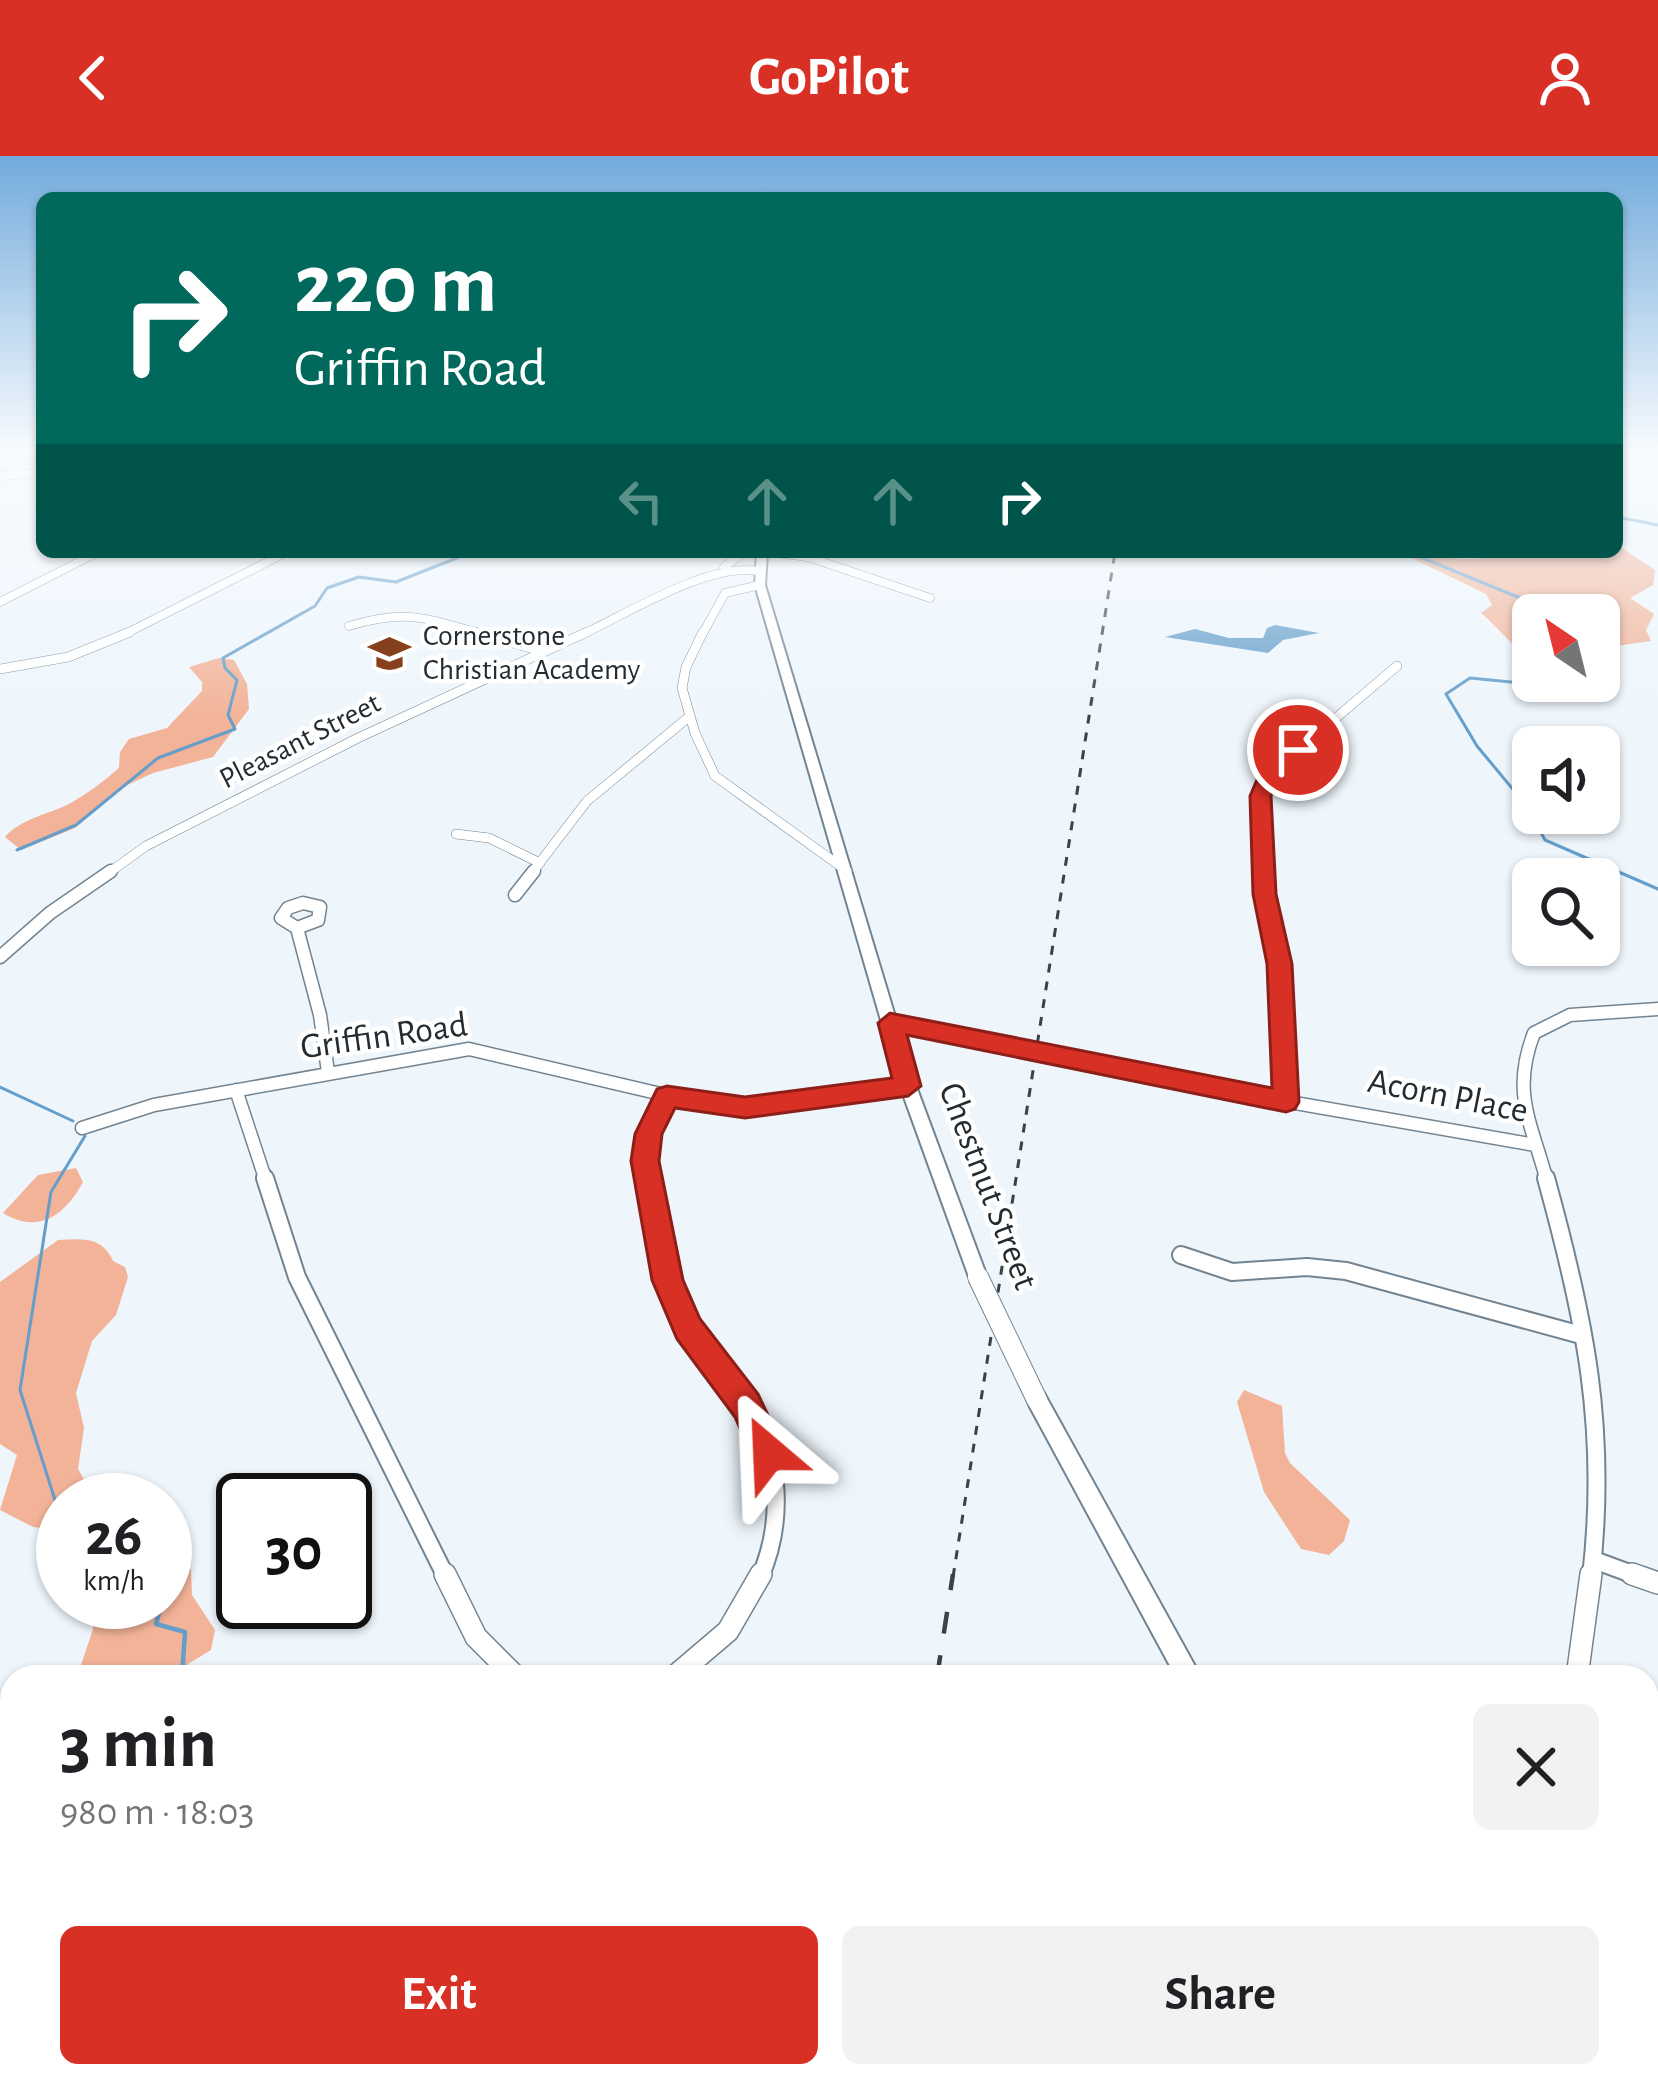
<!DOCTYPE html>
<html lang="en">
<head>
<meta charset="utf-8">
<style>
	body { margin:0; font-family:"Alegreya Sans",sans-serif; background:#f2f2f2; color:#202124; height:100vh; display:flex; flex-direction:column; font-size:45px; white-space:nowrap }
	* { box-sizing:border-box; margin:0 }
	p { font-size:39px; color:#757577 }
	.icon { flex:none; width:66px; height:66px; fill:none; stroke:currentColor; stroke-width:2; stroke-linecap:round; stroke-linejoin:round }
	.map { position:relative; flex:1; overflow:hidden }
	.sheet { position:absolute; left:0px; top:1509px; width:1659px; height:423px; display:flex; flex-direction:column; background:#fff; border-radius:36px 36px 0 0; box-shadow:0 3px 9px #0004 }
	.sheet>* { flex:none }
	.guide { position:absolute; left:36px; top:36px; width:1587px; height:366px; border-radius:18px; box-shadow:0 3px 9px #0004; background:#00695c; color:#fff; overflow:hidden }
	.needle { width:78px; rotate:325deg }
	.controls { position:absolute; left:1512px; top:438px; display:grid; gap:24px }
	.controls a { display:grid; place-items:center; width:108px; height:108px; border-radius:18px; background:#fff; box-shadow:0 3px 9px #0004; font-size:60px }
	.speed { position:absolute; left:36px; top:1317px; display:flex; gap:24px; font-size:60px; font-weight:700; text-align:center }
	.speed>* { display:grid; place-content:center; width:156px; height:156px; border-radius:50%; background:#fff; box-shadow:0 3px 9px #0004; line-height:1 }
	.speed small { font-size:30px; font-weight:400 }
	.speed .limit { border:6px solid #111; border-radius:18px; background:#fff; color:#111 }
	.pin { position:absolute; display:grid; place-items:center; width:102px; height:102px; color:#fff; margin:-51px; border:6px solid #fff; border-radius:50%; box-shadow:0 3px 12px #0007 }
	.me { position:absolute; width:132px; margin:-66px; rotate:334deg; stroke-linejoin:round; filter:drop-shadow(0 0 9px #0008) }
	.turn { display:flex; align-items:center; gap:42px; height:252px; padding:0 60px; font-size:54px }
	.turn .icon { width:156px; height:156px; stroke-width:2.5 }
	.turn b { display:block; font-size:84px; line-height:102px }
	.lanes { display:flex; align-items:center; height:114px; padding:0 60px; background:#0003; justify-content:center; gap:60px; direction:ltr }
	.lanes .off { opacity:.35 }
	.round { display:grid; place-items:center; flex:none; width:126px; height:126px; border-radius:18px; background:#f2f2f2 }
	.overview { display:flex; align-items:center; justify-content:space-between; height:204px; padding:0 60px }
	h1 { font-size:72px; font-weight:700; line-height:90px }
	.primary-button { display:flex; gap:24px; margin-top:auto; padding:24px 60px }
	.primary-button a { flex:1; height:138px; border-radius:18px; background:#d93025; color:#fff; font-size:48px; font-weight:700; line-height:138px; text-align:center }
	.primary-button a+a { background:#f2f2f2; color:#202124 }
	header { display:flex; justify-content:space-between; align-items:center; height:156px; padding:0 60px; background:#d93025; color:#fff; font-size:54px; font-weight:700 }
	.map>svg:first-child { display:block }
	.green { fill:#f2b398 }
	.water { fill:#659eca }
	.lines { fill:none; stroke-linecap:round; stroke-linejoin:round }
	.stream-far1 { stroke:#659eca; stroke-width:3 }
	.stream { stroke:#659eca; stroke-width:4.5 }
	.minor-far4-casing { stroke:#728492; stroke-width:9 }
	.minor-far3-casing { stroke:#728492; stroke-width:10 }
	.minor-far2-casing { stroke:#728492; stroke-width:15 }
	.minor-far1-casing { stroke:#728492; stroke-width:20 }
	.minor-casing { stroke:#728492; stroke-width:24 }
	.major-casing { stroke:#728492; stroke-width:4 }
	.minor-far4 { stroke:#fff; stroke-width:8 }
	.minor-far3 { stroke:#fff; stroke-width:9 }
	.minor-far2 { stroke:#fff; stroke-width:12 }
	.minor-far1 { stroke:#fff; stroke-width:16 }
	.minor { stroke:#fff; stroke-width:21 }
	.major { fill:#fff; fill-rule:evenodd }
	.rail-far1 { stroke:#3a4247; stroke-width:3; stroke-dasharray:9 9; stroke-linecap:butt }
	.rail { stroke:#3a4247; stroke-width:4.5; stroke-dasharray:22 22; stroke-linecap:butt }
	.major-bridge-casing { stroke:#728492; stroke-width:22; stroke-linecap:butt }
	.major-bridge { stroke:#fff; stroke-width:20 }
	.route { fill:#d93025; stroke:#8d1f18; stroke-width:3 }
	.labels { text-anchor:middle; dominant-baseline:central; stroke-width:9; stroke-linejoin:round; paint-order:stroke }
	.far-poi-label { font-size:30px; fill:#242c31; stroke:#fff; text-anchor:start }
	.far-street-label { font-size:30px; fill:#242c31; stroke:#fff }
	.street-label { font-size:36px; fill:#242c31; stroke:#fff }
</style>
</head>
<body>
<header><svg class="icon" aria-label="back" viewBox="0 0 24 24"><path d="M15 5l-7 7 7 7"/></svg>GoPilot<svg class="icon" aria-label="person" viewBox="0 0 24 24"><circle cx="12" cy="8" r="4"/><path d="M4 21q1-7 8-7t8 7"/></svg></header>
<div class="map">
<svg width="1658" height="1930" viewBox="0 0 1658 1930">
	<rect width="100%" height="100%" fill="#eef6fc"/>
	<path class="green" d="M 1617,378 L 1622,392 L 1655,414 L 1653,429 L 1630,442 L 1654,458 L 1646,474 L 1651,485 L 1616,490 L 1612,504 L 1599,507 L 1599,459 L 1533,459 L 1533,505 C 1513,492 1500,473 1481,457 L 1492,449 L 1486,438 L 1399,396 C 1423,396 1481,412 1494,396 L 1617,396 Z
		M 219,502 L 234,504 L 247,528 L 249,553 L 213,601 L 153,617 L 123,631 L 75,672 L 21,694 L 5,681 C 22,662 47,659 69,648 C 87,638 104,625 119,612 L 120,596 L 129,583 L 167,572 L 202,535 L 202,526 L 189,511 Z
		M 76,1012 L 83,1026 C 65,1059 39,1079 3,1057 L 38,1019 Z
		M 58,1084 C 82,1083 102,1080 113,1105 L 125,1111 L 128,1121 L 116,1159 L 92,1185 L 76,1237 L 84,1272 L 78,1313 L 96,1344 L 63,1344 L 63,1375 L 33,1371 L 0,1354 L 17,1299 L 0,1288 L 0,1126 Z
		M 1244,1234 L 1282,1250 L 1285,1297 L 1290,1307 L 1350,1364 L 1344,1385 L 1329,1399 L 1301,1393 L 1264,1336 L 1237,1246 Z
		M 165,1393 L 174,1394 L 191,1414 L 192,1439 L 215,1474 L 211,1494 L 188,1508 L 185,1521 L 77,1521 L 93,1473 L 91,1446 L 165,1446 Z"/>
	<path class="water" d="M 1275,469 L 1319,477 L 1283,484 L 1268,497 L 1165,481 L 1195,473 L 1229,482 L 1263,482 L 1267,472 Z
		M 0,1758 L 12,1760 L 12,1920 L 110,1920 L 108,1930 L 0,1930 Z"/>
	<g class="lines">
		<path class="stream-far1" d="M 1617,361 L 1658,369
			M 1408,396 L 1520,442 L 1549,459
			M 1599,496 L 1599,504
			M 1572,525 L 1553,530 L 1470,522 L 1446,538 L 1477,590 L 1526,649 L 1545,684 L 1658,733
			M 17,694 L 76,669 L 158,602 L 235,573 L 228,559 L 237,524 L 225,512 L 223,502 L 315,450 L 327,432 L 359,421 L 396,426 L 472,396
			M 0,931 L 73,965
			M 63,1345 L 55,1344 L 20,1234 L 51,1036 L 85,980
			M 165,1366 L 181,1369 L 168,1421"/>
		<path class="stream" d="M 165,1434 L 169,1418
			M 162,1446 L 156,1468 L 185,1476 L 182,1521"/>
		<defs>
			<path id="minor-far4" d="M 0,320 L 42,317
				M 768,396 L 808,401 L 930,442
				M 724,411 L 744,396
				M 0,446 L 98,396
				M 349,470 C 409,452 428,463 486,479
				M 123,479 L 287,396
				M 581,479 C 627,458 709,406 758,415
				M 702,479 L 725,437 L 760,429"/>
			<path id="minor-far3" d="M 475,476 L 544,496
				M 703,476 L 686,511 L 682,532 L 695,577 L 715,620 L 847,715
				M 0,513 L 68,501 L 130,476
				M 456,678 L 489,682 L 540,707
				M 107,718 L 146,690 L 358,582 L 587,476
				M 531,718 L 587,645 L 690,560
				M 1264,718 L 1259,657 L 1270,618 L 1397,510"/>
			<path id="minor-far2" d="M 1263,715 L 1281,821 L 1285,945
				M 515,739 L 534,715
				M 303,747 L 320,751 L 318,764 L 297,772 L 281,762 L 288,752 Z
				M 297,772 L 320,859 L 328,916
				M 0,801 L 50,757 L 111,715
				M 890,867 L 1221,934 L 1535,989
				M 236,934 L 266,1025
				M 82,972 L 154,949 L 469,893 L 712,950 L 760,950 L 908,930
				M 647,1025 L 647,984 L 667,940
				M 1547,1025 C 1531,966 1511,936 1534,877 L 1570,859 L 1658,853"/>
			<path id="minor-far1" d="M 265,1022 L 297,1121 L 446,1421
				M 646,1022 C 652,1075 667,1133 693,1180 C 708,1207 732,1227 749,1253 C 782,1300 783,1369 760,1421
				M 1546,1022 C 1585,1163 1608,1273 1591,1421
				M 1181,1099 L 1232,1116 L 1307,1111 L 1346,1115 L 1581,1179
				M 1594,1404 L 1640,1421"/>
			<path id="minor" d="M 445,1418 L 476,1481 L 516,1521
				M 1632,1418 L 1658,1427
				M 674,1521 L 728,1475 L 761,1418
				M 1577,1521 L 1591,1418
				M 1562,1920 L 1562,1930"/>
			<path id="major" d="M 757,396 L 767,396 L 765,429 L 916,930 L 987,1121 L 985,1127 L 978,1129 L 971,1127 L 969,1121 L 900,930 L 755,429 Z
				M 1037,1234 L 1044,1237 L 1201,1521 L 1176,1521 L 1030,1251 L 1027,1244 L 1030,1237 Z
				M 1380,1920 L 1408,1920 L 1412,1930 L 1384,1930 Z"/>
		</defs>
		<use href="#minor-far4" class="minor-far4-casing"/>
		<use href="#minor-far3" class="minor-far3-casing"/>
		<use href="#minor-far2" class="minor-far2-casing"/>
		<use href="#minor-far1" class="minor-far1-casing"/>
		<use href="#minor" class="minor-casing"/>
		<use href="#major" class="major-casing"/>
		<use href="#minor-far4" class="minor-far4"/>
		<use href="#minor-far3" class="minor-far3"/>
		<use href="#minor-far2" class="minor-far2"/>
		<use href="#minor-far1" class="minor-far1"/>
		<use href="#minor" class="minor"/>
		<use href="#major" class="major"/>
		<path class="rail-far1" d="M 953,1421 L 1115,396"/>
		<path class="rail" d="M 937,1521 L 953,1418
			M 868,1930 L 870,1920"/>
		<defs>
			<path id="major-bridge" d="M 978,1121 L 1037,1244"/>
		</defs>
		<use href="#major-bridge" class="major-bridge-casing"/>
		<use href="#major-bridge" class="major-bridge"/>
	</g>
	<linearGradient id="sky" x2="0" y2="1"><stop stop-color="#73abdc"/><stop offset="0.52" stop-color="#f7fbfe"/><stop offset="1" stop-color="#f7fbfe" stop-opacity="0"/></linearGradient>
	<rect width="1658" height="564" fill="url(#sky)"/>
	<path class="route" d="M 1291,590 L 1307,594 L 1276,624 L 1271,640 L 1276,738 L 1292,808 L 1299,946 L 1295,953 L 1286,956 L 907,879 L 921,930 L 908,940 L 745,962 L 675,952 L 662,978 L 659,1005 L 683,1124 L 700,1163 L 758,1238 L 786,1297 L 781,1309 L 769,1314 L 756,1309 L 735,1261 L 677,1183 L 652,1124 L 631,1005 L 635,978 L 657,933 L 667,930 L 745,941 L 892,922 L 878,867 L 890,857 L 1272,932 L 1267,808 L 1253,738 L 1250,640 L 1260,617 Z"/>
	<defs>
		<symbol id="school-bare" viewBox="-9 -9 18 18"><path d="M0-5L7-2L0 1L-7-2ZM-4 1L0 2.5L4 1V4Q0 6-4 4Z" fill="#87401e" stroke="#fff" stroke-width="2.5" paint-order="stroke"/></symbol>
	</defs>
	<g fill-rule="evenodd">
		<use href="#school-bare" x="360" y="468" width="59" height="59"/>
	</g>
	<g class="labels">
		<g class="far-poi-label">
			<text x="423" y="480">Cornerstone<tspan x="423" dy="34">Christian Academy</tspan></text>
		</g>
		<g class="far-street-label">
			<text transform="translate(300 585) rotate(-27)">Pleasant Street</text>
		</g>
		<g class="street-label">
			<text transform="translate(384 880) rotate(-8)">Griffin Road</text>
			<text transform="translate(1448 940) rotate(11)">Acorn Place</text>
			<text transform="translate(988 1030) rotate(69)">Chestnut Street</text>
		</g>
	</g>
</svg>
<div class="controls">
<a><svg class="needle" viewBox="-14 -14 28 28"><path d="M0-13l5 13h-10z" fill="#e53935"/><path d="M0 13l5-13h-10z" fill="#757577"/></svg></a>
<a><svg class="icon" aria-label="sound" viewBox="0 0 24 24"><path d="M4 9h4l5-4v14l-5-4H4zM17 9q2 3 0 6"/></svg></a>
<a><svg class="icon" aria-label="search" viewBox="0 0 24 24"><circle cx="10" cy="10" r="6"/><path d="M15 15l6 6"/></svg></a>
</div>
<div class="speed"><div>26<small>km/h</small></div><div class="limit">30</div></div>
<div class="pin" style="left:1298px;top:594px;background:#d93025"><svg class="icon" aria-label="arrive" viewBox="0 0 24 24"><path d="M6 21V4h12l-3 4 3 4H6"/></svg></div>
<svg class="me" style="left:769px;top:1297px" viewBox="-20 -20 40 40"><path d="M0-17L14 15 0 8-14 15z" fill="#d93025" stroke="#fff" stroke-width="4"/></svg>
<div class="guide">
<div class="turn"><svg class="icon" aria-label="right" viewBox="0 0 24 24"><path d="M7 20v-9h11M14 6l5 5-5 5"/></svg><div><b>220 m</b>Griffin Road</div></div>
<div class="lanes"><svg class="icon off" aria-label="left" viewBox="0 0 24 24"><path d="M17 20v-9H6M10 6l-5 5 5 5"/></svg><svg class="icon off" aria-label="ahead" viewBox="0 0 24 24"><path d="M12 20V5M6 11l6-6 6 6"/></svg><svg class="icon off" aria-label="ahead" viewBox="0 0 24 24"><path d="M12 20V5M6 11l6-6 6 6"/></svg><svg class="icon" aria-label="right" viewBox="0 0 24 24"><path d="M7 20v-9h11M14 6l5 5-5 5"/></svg></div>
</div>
<section class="sheet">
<div class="overview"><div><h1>3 min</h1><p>980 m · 18:03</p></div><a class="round"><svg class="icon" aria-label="close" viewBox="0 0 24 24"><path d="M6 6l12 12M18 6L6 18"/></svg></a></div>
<div class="primary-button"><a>Exit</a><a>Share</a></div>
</section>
</div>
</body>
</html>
